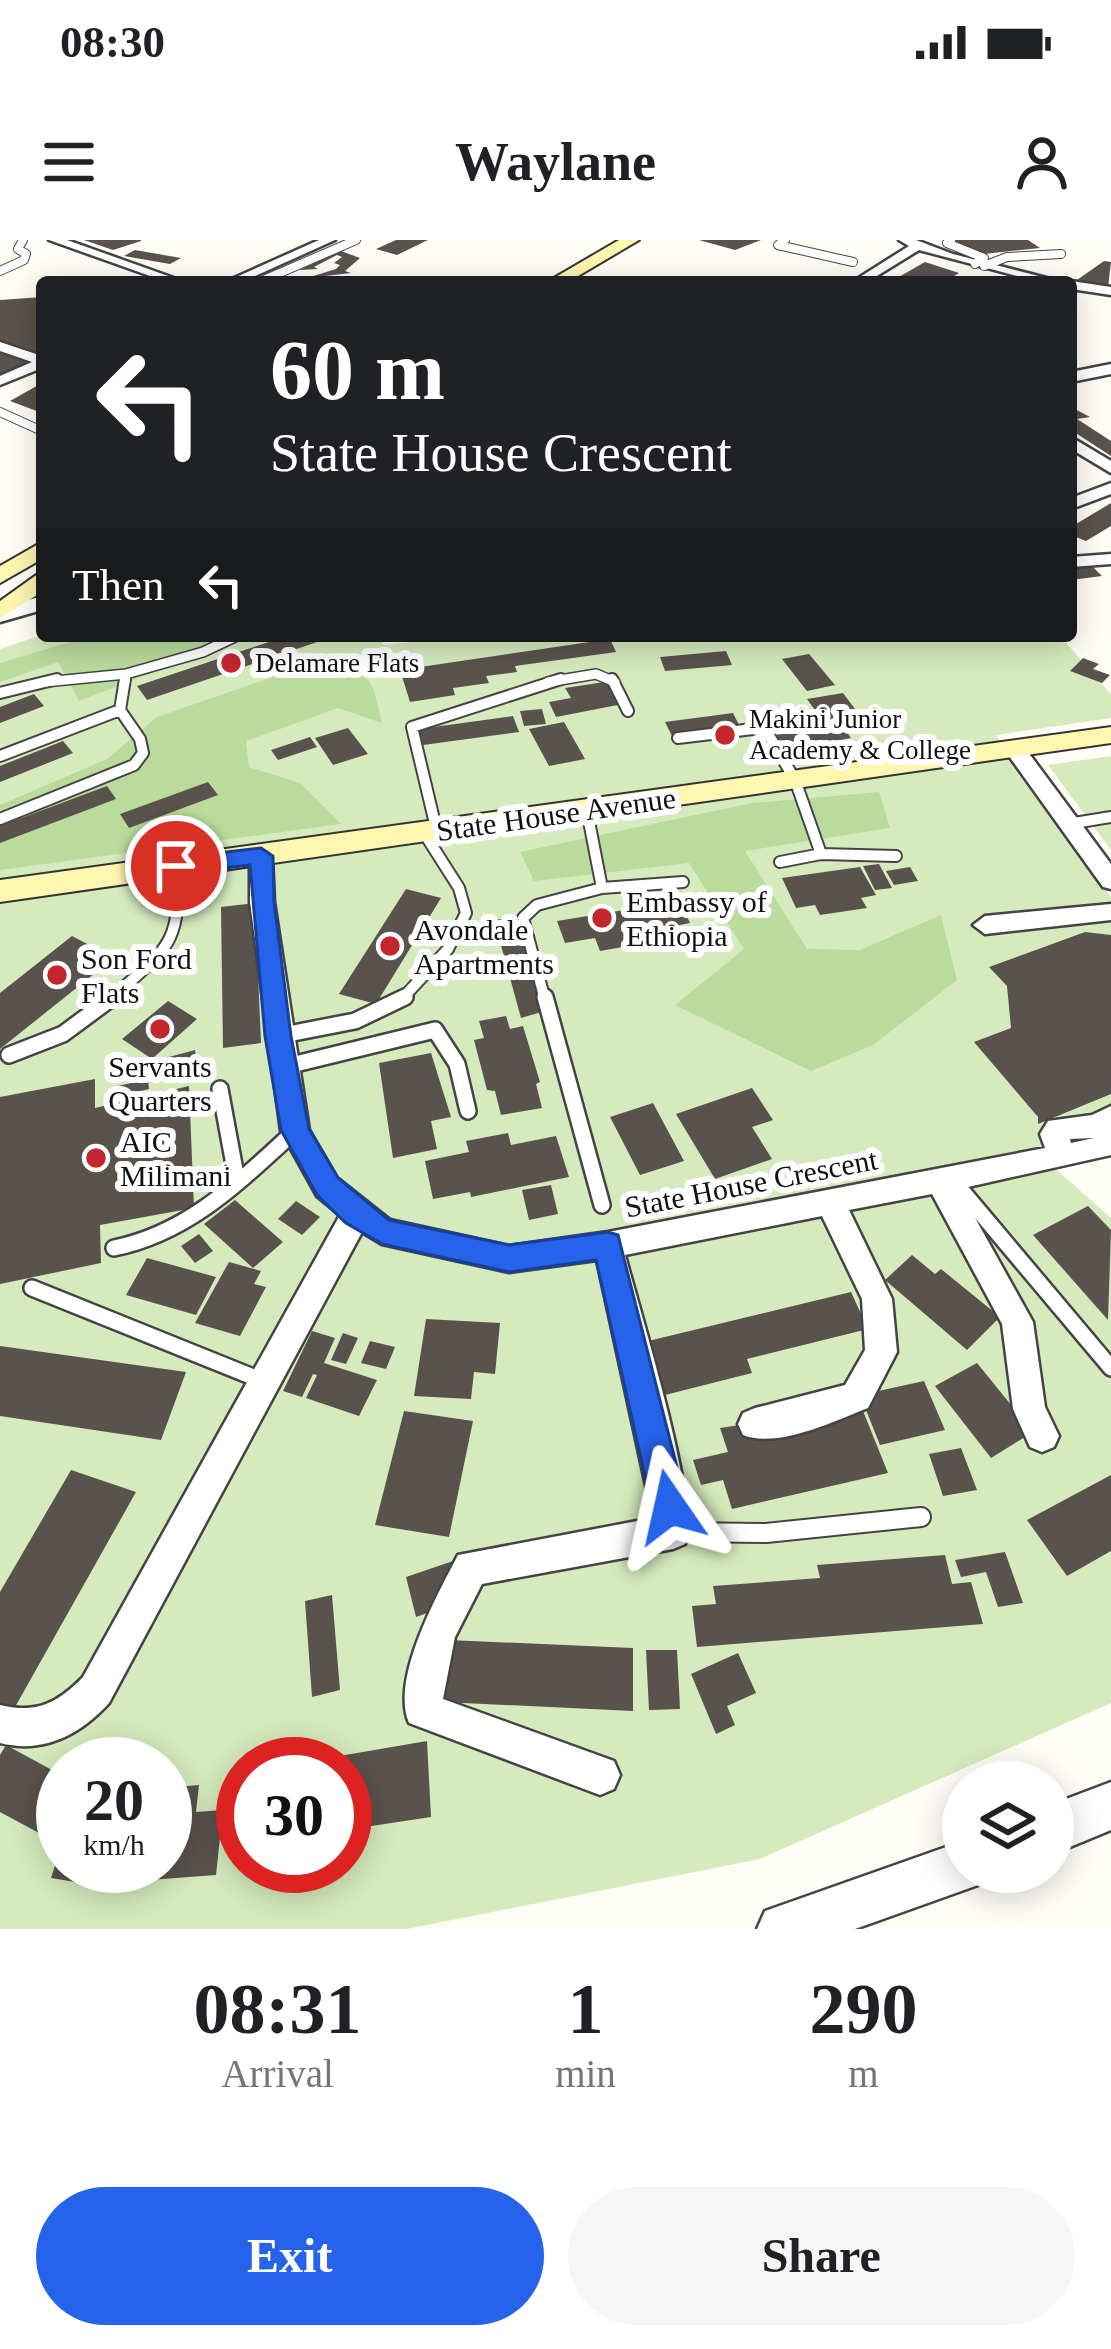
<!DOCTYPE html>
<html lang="en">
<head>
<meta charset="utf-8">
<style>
	body { margin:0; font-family:Georgia,serif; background:#f6f6f6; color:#202124; height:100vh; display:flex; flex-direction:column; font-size:45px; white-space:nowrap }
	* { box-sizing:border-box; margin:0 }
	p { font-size:39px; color:#757577 }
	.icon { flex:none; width:66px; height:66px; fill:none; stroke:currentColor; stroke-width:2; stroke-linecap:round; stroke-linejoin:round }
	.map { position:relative; height:1689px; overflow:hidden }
	.side { display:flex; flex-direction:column; background:#fff; flex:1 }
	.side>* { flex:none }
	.hud { position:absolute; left:36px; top:36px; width:1041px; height:366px; border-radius:12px; box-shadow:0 6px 30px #0003; background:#202124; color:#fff; overflow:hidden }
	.fabs { position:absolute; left:942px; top:1521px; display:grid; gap:24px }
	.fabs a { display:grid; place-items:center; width:132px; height:132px; border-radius:50%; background:#fff; box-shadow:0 6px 30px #0003; font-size:60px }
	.speed { position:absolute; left:36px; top:1497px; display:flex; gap:24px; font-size:60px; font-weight:700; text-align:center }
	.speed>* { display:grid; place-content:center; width:156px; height:156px; border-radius:50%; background:#fff; box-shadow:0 6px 30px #0003; line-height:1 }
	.speed small { font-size:30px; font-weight:400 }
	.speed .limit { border:18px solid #d22; background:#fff; color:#111 }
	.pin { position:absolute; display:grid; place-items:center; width:102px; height:102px; color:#fff; margin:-51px; border:6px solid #fff; border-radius:50%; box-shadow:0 3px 12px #0007 }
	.me { position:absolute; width:132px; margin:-66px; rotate:349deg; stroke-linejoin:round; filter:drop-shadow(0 0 9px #0008) }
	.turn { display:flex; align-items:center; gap:42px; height:252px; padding:0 36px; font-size:54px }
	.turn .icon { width:156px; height:156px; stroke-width:2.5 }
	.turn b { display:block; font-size:84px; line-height:102px }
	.then { display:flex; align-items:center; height:114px; padding:0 36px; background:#0003; gap:24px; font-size:45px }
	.eta { display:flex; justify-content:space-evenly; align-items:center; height:204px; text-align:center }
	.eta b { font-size:72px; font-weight:800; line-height:84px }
	.button { display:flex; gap:24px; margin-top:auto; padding:24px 36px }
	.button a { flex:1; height:138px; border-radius:72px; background:#2563eb; color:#fff; font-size:48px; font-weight:800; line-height:138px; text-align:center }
	.button a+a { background:#f6f6f6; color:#202124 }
	.status { display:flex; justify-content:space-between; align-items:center; height:84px; padding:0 60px; background:#fff; direction:ltr }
	.status svg { height:33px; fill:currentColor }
	header { display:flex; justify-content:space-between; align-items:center; height:156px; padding:0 36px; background:#fff; font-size:54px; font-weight:800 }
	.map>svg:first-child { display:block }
	.green { fill:#d5ebbd; fill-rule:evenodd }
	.forest { fill:#b9dc9c }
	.building { fill:#5a524d }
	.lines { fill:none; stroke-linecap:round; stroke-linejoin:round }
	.service-far4-casing { stroke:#444; stroke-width:10 }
	.service-far3-casing { stroke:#444; stroke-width:12 }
	.service-far2-casing { stroke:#444; stroke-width:14 }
	.service-far1-casing { stroke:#444; stroke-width:20 }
	.service-casing { stroke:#444; stroke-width:22 }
	.minor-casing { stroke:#444; stroke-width:5 }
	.tertiary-casing { stroke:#444; stroke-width:5 }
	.secondary-casing { stroke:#333; stroke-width:4 }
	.service-far4 { stroke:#fff; stroke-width:8 }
	.service-far3 { stroke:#fff; stroke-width:9 }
	.service-far2 { stroke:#fff; stroke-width:10 }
	.service-far1 { stroke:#fff; stroke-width:15 }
	.service { stroke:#fff; stroke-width:18 }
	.minor { fill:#fff; fill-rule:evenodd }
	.tertiary { fill:#fff; fill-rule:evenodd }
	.secondary { fill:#fff6b0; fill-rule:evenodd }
	.route { fill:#2563eb; stroke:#184099; stroke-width:3 }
	.poi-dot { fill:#c4262e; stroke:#fff; stroke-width:4.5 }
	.labels { text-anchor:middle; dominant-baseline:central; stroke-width:12; stroke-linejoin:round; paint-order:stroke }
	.far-poi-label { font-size:27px; fill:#111; stroke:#fff; text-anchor:start }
	.street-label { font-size:30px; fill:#111; stroke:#fff }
	.poi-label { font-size:30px; fill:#111; stroke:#fff; text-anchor:start }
</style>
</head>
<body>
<div class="status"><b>08:30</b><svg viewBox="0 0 49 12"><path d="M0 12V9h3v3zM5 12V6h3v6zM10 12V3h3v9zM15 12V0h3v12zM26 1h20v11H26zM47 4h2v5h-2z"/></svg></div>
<header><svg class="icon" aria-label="menu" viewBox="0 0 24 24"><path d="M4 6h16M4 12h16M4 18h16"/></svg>Waylane<svg class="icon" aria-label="person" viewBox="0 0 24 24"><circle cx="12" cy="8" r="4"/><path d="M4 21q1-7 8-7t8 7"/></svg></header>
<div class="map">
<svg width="1111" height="1689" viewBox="0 0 1111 1689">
	<rect width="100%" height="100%" fill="#fffdf5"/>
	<path class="green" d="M 42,395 L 376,396 L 384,405 L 470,396 L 1060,396 L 1111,454 L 1111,478 L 996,495 L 1111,657 L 1111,890 L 1040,915 L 1111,978 L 1111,1463 L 760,1619 L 407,1689 L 0,1689 L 0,409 ZM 63,1524 L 165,1524 L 165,1626 L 63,1626 ZM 243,1524 L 345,1524 L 345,1626 L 243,1626 Z
		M 1111,516 L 1111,610 L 1048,525 Z"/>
	<path class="forest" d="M 90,396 L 247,396 L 79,461 L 58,422 L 0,442 L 0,423 Z
		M 357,422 L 374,450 L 382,483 L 338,468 L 246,501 L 249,527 L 300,543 L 341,584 L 0,630 L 0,565 L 107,519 L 157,477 L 296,429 Z
		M 879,552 L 890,588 L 745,611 L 807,709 L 860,710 L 941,675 L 957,740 L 873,805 L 811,831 L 675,765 L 744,709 L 689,623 L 534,641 L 520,612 L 752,563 Z"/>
	<path class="building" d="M 84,0 L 141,0 L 141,1 L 113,10 Z
		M 396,0 L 428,0 L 397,15 L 376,9 Z
		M 699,0 L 761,0 L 735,10 Z
		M 956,0 L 1028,0 L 1040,8 L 975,15 L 951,3 Z
		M 135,10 L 181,18 L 170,24 L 124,16 Z
		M 341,11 L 360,18 L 345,31 L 351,33 L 307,38 L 336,29 L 340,25 L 334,23 L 342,17 L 337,15 L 314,27 L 318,29 L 299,30 Z
		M 1104,21 L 1111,22 L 1108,48 L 1077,40 Z
		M 925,22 L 959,33 L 945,42 L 890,42 Z
		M 42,57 L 42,118 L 0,136 L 0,60 Z
		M 42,143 L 42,159 L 37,162 L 42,164 L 42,173 L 10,161 Z
		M 1071,167 L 1090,177 L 1077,179 L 1111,201 L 1111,216 L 1071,190 Z
		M 1111,263 L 1111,286 L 1086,301 L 1071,295 L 1071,287 Z
		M 1090,324 L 1102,336 L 1071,340 L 1071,327 Z
		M 287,396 L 323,400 L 147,460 L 137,446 Z
		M 610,399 L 616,412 L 515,426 L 517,432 L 486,436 L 489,443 L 453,448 L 455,455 L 410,462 L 400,430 Z
		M 726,411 L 732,425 L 665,431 L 660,417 Z
		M 809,414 L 835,445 L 807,451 L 782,419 Z
		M 1083,418 L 1099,424 L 1093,429 L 1110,435 L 1102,443 L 1070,431 Z
		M 611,441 L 623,464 L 556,477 L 549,462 L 571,458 L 565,448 Z
		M 843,453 L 864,481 L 842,485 L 851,498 L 786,510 L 776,495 L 826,486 L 807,459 Z
		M 34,454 L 44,466 L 0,483 L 0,467 Z
		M 542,469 L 546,484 L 524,486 L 520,471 Z
		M 733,473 L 740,487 L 672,496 L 665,482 Z
		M 513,476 L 519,492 L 423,505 L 419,489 Z
		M 564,482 L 585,519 L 549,526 L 529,489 Z
		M 348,488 L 368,514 L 333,525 L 315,498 Z
		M 310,497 L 317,507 L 278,520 L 271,510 Z
		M 63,501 L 73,513 L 0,542 L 0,526 Z
		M 208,542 L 218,555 L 129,588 L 120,574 Z
		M 107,546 L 116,559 L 0,603 L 0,586 Z
		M 879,624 L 892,648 L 875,650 L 863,626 Z
		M 860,627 L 876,655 L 861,658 L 867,668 L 820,675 L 815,665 L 796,668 L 782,638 Z
		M 910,627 L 918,641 L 894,645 L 886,631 Z
		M 406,649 L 441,658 L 376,764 L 339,754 Z
		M 680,661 L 690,683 L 664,688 L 668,699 L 600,711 L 595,698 L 565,703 L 557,681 Z
		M 255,663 L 261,803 L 223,808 L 221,667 Z
		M 517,677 L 545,771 L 521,778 L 494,680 Z
		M 1085,692 L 1111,695 L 1111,854 L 1038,884 L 1038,877 L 974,802 L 1011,788 L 1007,746 L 989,727 Z
		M 72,696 L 114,718 L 0,809 L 0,753 Z
		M 168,761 L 197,779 L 152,819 L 122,799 Z
		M 506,776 L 510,789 L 523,786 L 540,842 L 536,844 L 542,868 L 501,875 L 495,851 L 487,850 L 474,800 L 484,798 L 479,781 Z
		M 195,810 L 197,824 L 167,831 L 165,818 Z
		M 431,813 L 451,877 L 431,881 L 437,909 L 393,918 L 379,823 Z
		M 95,839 L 95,868 L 189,846 L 194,968 L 100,985 L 101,1023 L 0,1044 L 0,857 Z
		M 148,839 L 149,849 L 119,856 L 118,846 Z
		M 752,848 L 773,880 L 752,887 L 772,919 L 715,939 L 676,874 Z
		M 653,863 L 684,921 L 640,935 L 610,877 Z
		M 508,893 L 511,905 L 556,896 L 569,937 L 471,957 L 470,952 L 433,959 L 425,921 L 469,912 L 466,901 Z
		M 551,945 L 558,974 L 529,980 L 522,950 Z
		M 235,960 L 283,1002 L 253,1028 L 204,984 Z
		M 296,961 L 320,977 L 302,995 L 278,979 Z
		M 1088,966 L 1111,990 L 1108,1080 L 1033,995 Z
		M 199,994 L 213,1011 L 195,1023 L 181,1006 Z
		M 912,1015 L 935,1034 L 941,1029 L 1000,1077 L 967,1110 L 885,1040 Z
		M 147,1018 L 216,1037 L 196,1075 L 126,1055 Z
		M 229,1022 L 261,1031 L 254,1044 L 266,1047 L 240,1096 L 195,1083 Z
		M 851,1052 L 868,1089 L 747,1119 L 752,1133 L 657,1157 L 640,1103 Z
		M 426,1079 L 500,1083 L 495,1134 L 474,1132 L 471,1159 L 414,1156 Z
		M 312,1091 L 335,1098 L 324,1123 L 377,1140 L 359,1176 L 306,1158 L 317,1135 L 313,1134 L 302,1157 L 283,1151 Z
		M 343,1093 L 358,1098 L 346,1124 L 331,1120 Z
		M 370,1101 L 395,1107 L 386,1129 L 361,1123 Z
		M 0,1106 L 186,1132 L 161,1200 L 0,1176 Z
		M 977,1123 L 1033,1192 L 991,1218 L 935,1146 Z
		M 924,1141 L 945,1190 L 880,1205 L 860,1155 Z
		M 861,1166 L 888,1233 L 732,1269 L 723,1240 L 701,1245 L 693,1220 L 728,1212 L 720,1188 Z
		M 404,1171 L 473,1181 L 449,1297 L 375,1285 Z
		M 961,1208 L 977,1250 L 943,1256 L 929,1214 Z
		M 71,1230 L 136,1252 L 10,1476 L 0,1472 L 0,1352 Z
		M 1111,1235 L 1111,1311 L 1067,1336 L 1027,1280 Z
		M 1005,1312 L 1023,1363 L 998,1367 L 986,1332 L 961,1337 L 955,1320 Z
		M 945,1315 L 952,1344 L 971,1342 L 983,1384 L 697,1407 L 692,1366 L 716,1364 L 713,1346 L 820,1338 L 817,1325 Z
		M 453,1321 L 464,1360 L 416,1377 L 406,1337 Z
		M 332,1355 L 340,1450 L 312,1457 L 305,1361 Z
		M 448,1400 L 633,1408 L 633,1471 L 442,1462 Z
		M 646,1410 L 677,1410 L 680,1469 L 649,1470 Z
		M 738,1413 L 756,1453 L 727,1466 L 735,1485 L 716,1494 L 691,1434 Z
		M 427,1501 L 431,1577 L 345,1590 L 345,1524 L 293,1524 Z
		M 6,1505 L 63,1536 L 63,1551 L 39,1593 L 0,1572 L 0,1515 Z
		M 199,1545 L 196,1572 L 223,1570 L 216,1635 L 109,1643 L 112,1626 L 165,1626 L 165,1548 Z
		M 62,1604 L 63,1626 L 86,1626 L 81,1643 L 51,1638 Z"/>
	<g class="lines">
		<defs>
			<path id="service-far4" d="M 785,0 L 778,5 L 853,22
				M 951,0 L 947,3 L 984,18 L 975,24
				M 984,26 L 1007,17 L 1061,14
				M 0,31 L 24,20 L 26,14 L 18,9 L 23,0
				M 266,39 L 356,0
				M 1011,42 L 1026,37
				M 0,172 L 42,191"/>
			<path id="service-far3" d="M 45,442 L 126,434
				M 125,442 L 126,434 L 203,412 L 237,396
				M 548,442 L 596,434 L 615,442"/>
			<path id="service-far2" d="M 612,439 L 628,471
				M 0,453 L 57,439
				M 678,498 L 753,489 L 767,492 L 795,540 L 821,614 L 896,616
				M 0,516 L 120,470 L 125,439
				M 587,571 L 602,648 L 683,642
				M 0,579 L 134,525 L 143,513 L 140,499 L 120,470
				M 1068,584 L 1111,577
				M 437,592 L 412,487 L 561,439
				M 780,622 L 821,614
				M 109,760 C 166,709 183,706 176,626
				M 401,760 L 448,709 L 466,673 L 459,648 L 424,593
				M 545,760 L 523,678 L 537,665 L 602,648"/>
			<path id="service-far1" d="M 545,757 L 602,965
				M 278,796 L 355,781 L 405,757
				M 9,815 L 63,794 L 113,757
				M 283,827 L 435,790 L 457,824 L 468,871
				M 220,849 L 237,941
				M 952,939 L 1111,1128
				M 114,1008 C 189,993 240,941 295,891
				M 32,1048 L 263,1141"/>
			<path id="service" d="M 673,1292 L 766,1293 L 921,1277"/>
			<path id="minor" d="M 49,0 L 67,0 L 185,42 L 167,42 Z
				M 319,0 L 335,0 L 242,42 L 225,42 Z
				M 899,0 L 916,0 L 953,14 L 1062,42 L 1040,42 L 919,10 L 867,42 L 852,42 L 909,6 Z
				M 1071,41 L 1111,47 L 1111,55 L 1071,49 L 1068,42 Z
				M 0,102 L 42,116 L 42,128 L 0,145 L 0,136 L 32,122 L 0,111 Z
				M 1071,197 L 1111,221 L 1111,233 L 1071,209 Z
				M 1111,243 L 1111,254 L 1071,269 L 1071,258 Z
				M 1111,314 L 1111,324 L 1071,327 L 1071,317 Z
				M 1015,503 L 1022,504 L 1111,624 L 1111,649 L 1103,647 L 1004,509 Z
				M 261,608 L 272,616 L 274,662 L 309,890 L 337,938 L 390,980 L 509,1006 L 608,992 L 1045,908 L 1040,894 L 1048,881 L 1092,875 L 1111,866 L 1111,915 L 959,949 L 1033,1082 L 1045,1167 L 1059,1196 L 1054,1207 L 1042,1212 L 1030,1207 L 1013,1169 L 1002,1084 L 932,954 L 849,970 L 892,1059 L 897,1112 L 868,1168 C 835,1181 777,1209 743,1195 L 738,1184 L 743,1173 L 755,1168 L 845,1145 L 865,1110 L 862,1059 L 822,976 L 625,1015 C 638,1065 701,1267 685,1304 L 673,1309 L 482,1344 L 455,1397 L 443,1459 L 614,1521 L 620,1535 L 614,1549 L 600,1555 L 409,1483 C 390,1440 437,1355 458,1315 L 653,1278 L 597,1020 L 509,1032 L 382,1004 L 362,992 L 109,1463 C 80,1495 43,1514 0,1503 L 0,1465 C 36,1474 58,1463 83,1437 L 340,975 L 317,956 L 281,891 L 250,662 L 250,616 ZM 1094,898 L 1071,903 L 1070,899 Z
				M 1111,664 L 1111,680 L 985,694 L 973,685 L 985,676 Z"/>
			<path id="tertiary" d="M 1111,124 L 1111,134 L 1071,142 L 1071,132 Z
				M 42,356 L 42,370 L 0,382 L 0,368 Z
				M 1111,1542 L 1111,1590 L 1053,1614 L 1053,1564 Z
				M 963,1601 L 963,1632 L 985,1632 L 981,1644 L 855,1689 L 757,1689 L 765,1671 Z"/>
			<path id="secondary" d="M 619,0 L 639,0 L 568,42 L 547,42 Z
				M 42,302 L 42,319 L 0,343 L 0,326 Z
				M 42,331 L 42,352 L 0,378 L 0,361 Z
				M 1111,487 L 1111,503 L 0,662 L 0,640 Z"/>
		</defs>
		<use href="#service-far4" class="service-far4-casing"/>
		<use href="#service-far3" class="service-far3-casing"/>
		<use href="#service-far2" class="service-far2-casing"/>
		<use href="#service-far1" class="service-far1-casing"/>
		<use href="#service" class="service-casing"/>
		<use href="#minor" class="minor-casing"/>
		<use href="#tertiary" class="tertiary-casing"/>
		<use href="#secondary" class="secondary-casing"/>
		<use href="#service-far4" class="service-far4"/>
		<use href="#service-far3" class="service-far3"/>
		<use href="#service-far2" class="service-far2"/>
		<use href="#service-far1" class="service-far1"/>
		<use href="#service" class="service"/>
		<use href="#minor" class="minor"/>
		<use href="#tertiary" class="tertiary"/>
		<use href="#secondary" class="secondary"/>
	</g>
	<path class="route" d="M 261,608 L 273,616 L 274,662 L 291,796 L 309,889 L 338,938 L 389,980 L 509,1005 L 608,992 L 618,995 L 687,1267 L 682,1279 L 670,1284 L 657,1279 L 652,1267 L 596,1020 L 509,1032 L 382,1004 L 346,983 L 317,955 L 281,890 L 265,796 L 250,625 L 176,634 L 164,626 L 176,618 Z"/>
	<g class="poi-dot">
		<circle cx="231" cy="423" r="12"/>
		<circle cx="725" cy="495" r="12"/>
		<circle cx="602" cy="678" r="12"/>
		<circle cx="390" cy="706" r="12"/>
		<circle cx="57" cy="735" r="12"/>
		<circle cx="160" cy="789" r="12"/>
		<circle cx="96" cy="918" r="12"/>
	</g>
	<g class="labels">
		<g class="far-poi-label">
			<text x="255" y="423">Delamare Flats</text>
			<text x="749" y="479">Makini Junior<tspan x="749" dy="31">Academy &amp; College</tspan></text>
		</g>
		<g class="street-label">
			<text transform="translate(556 574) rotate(-8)">State House Avenue</text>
			<text transform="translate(751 943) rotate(-11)">State House Crescent</text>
		</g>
		<g class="poi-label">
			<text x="626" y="661">Embassy of<tspan x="626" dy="34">Ethiopia</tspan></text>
			<text x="414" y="689">Avondale<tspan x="414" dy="34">Apartments</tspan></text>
			<text x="81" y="718">Son Ford<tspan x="81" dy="34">Flats</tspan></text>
			<text x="160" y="826" text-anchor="middle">Servants<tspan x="160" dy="34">Quarters</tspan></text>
			<text x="120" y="901">AIC<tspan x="120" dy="34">Milimani</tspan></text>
		</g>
	</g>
</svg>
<div class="fabs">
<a><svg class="icon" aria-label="layers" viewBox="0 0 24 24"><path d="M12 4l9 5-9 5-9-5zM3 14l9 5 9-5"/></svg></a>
</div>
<div class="speed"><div>20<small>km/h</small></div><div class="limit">30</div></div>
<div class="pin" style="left:176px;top:626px;background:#d93025"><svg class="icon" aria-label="arrive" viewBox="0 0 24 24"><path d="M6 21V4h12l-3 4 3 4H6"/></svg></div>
<svg class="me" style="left:670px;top:1267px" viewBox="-20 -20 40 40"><path d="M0-17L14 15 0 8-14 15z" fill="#2563eb" stroke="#fff" stroke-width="4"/></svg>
<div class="hud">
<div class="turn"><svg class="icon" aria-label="left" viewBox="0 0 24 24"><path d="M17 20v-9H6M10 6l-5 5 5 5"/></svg><div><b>60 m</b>State House Crescent</div></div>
<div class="then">Then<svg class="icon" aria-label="left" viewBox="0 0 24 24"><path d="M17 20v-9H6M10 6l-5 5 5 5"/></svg></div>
</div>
</div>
<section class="side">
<div class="eta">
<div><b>08:31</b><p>Arrival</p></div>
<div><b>1</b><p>min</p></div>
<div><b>290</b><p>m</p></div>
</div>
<div class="button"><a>Exit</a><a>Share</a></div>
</section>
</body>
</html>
